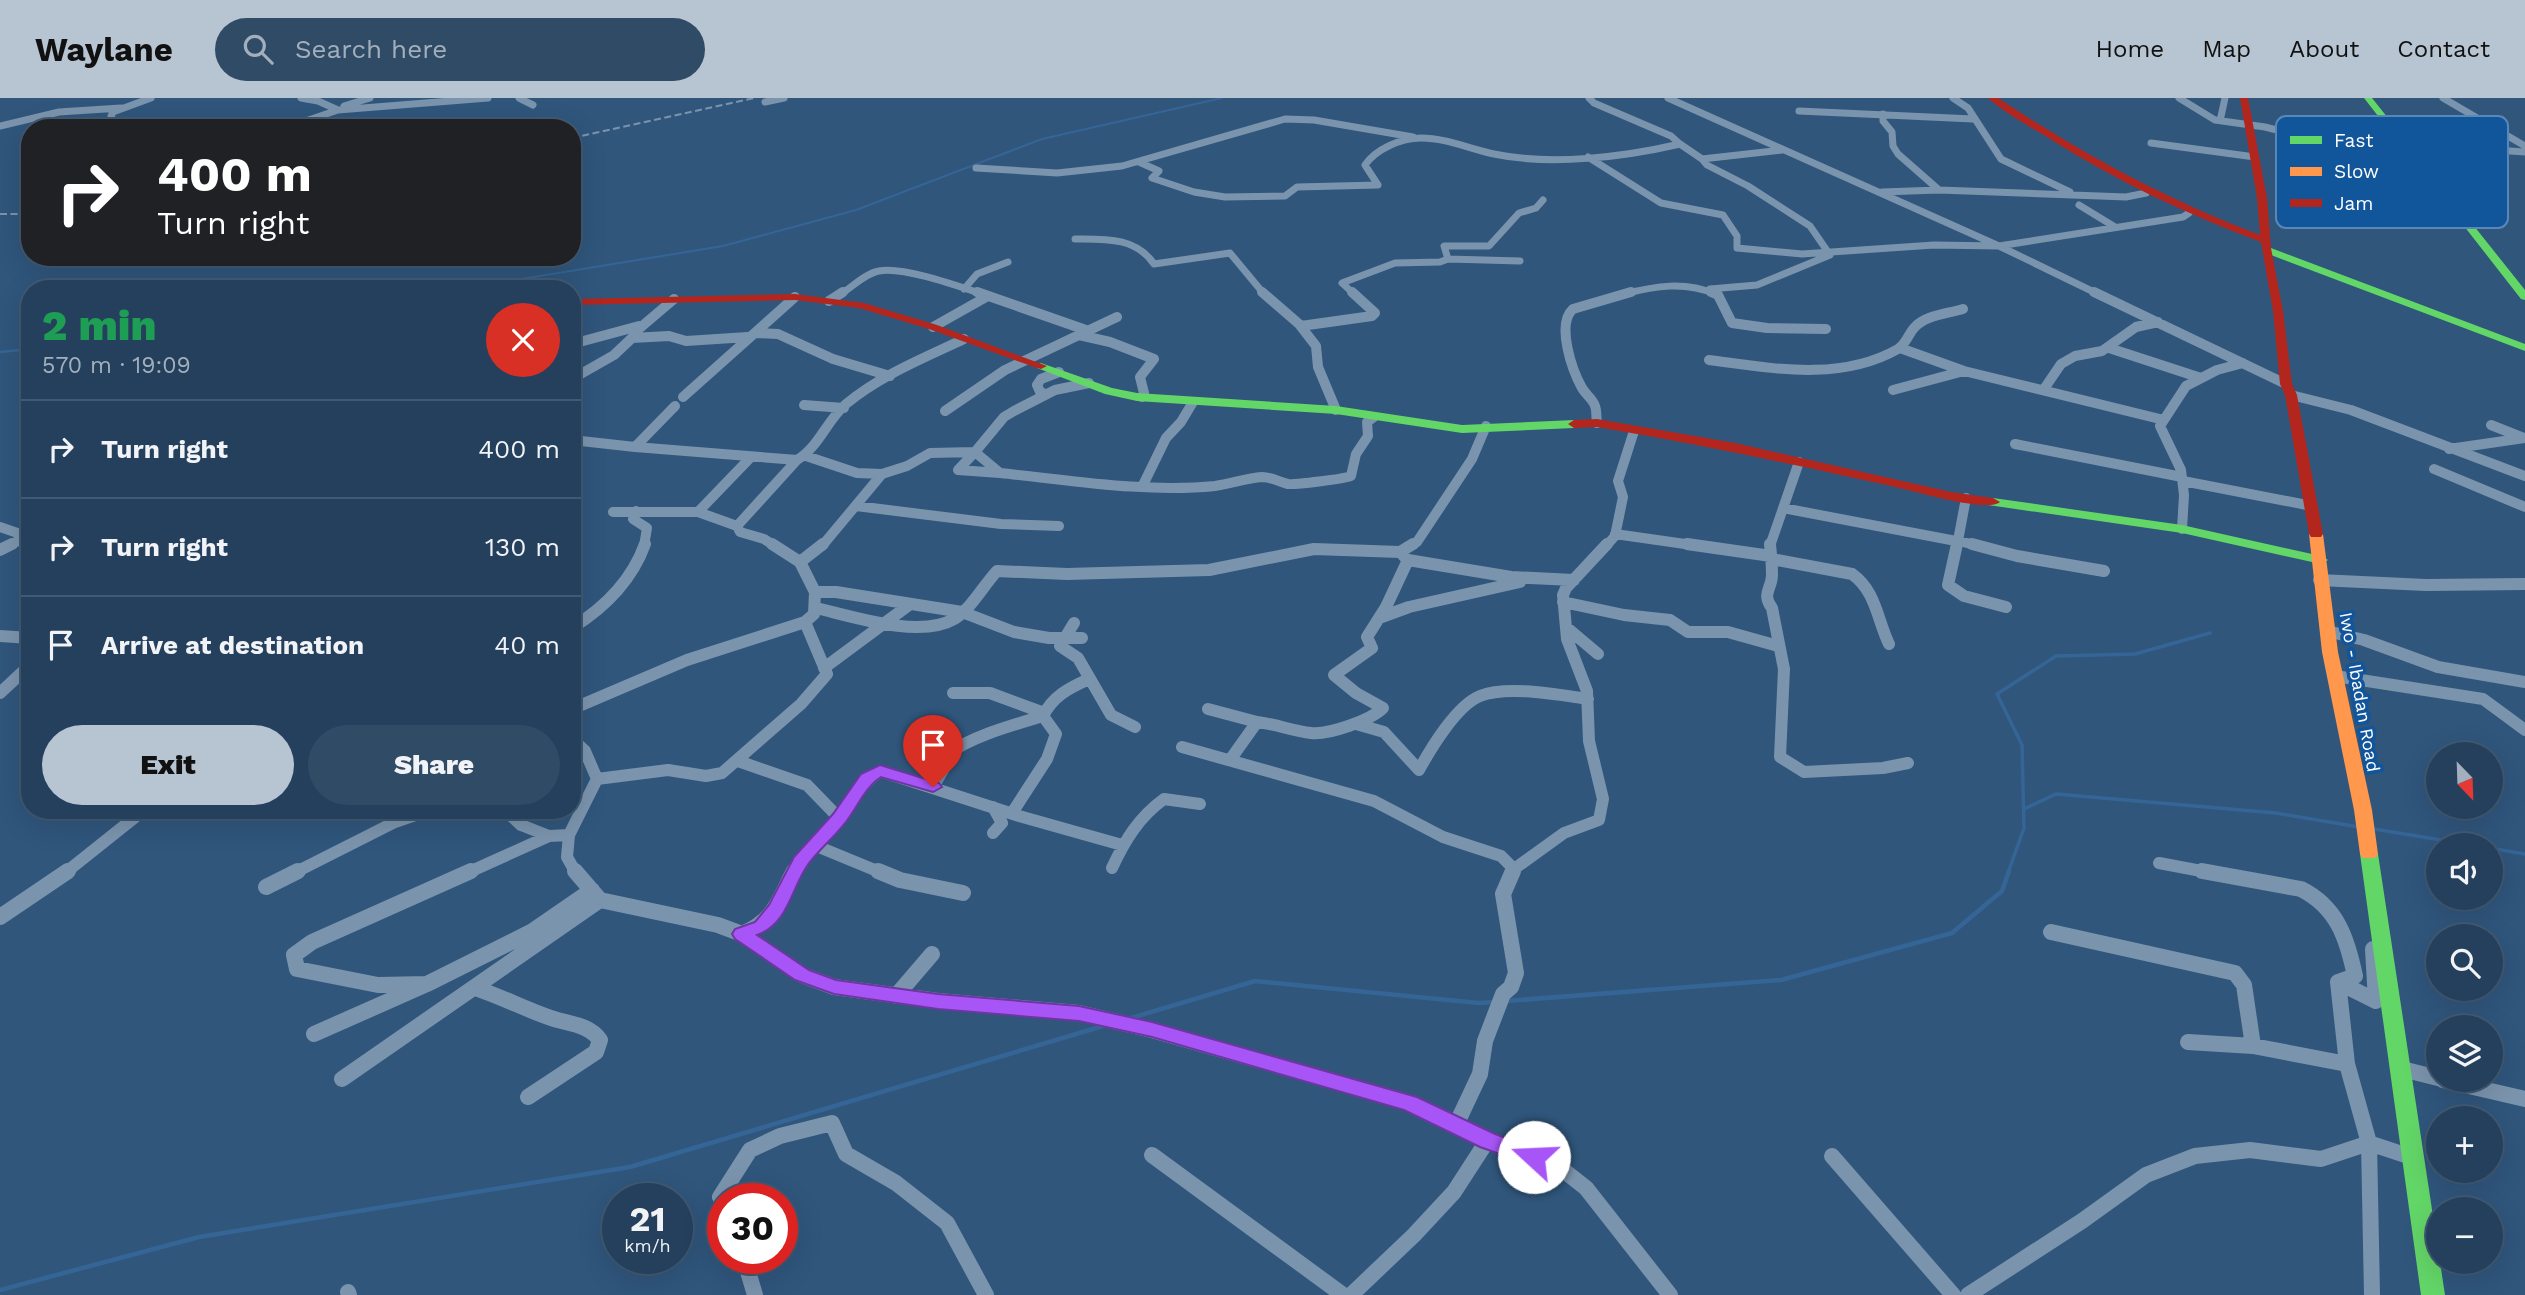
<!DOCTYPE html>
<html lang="en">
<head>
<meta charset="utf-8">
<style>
	body { margin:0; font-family:"Work Sans",sans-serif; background:#304b66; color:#f1f3f6; height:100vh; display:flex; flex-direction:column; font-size:26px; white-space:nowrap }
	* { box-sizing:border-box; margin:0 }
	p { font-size:23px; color:#a3afbc }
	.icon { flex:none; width:38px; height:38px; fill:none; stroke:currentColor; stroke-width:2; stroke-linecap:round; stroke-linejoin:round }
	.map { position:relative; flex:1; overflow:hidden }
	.details { position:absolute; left:21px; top:182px; width:560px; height:539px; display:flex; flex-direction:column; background:#24405d; border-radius:28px; box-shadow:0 7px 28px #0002,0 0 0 2px #415972 }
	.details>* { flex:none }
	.banner { position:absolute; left:21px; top:21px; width:560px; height:147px; border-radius:28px; box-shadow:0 7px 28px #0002,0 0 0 2px #415972; background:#202124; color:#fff; overflow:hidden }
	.needle { width:46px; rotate:157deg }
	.controls { position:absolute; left:2426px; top:644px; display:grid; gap:14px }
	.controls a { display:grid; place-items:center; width:77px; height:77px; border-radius:50%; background:#24405d; box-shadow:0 7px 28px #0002,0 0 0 2px #415972; font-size:35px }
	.speed { position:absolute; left:602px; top:1085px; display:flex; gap:14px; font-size:35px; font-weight:700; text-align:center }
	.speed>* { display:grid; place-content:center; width:91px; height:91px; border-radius:50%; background:#24405d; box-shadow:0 7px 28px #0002,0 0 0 2px #415972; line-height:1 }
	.speed small { font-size:18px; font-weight:400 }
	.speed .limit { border:10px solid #d22; background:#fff; color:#111 }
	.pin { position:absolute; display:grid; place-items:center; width:60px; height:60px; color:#fff; margin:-72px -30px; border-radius:50% 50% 50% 0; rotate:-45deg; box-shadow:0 0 7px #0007 }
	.pin .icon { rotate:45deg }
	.me { position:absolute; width:77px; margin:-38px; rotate:290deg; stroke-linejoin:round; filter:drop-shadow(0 0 5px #0008) }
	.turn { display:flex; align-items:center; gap:24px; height:147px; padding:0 21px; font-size:32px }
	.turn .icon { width:91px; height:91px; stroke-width:2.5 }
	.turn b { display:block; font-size:49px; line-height:60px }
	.round { display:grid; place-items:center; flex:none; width:74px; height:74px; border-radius:37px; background:#304b66 }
	.head { display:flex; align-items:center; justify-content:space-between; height:119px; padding:0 21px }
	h1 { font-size:42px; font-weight:800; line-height:52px; color:#1e9e55 }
	.primary-button { display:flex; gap:14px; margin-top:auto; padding:14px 21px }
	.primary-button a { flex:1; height:80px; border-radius:42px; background:#b7c4d1; color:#111; font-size:28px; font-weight:800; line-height:80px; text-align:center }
	.primary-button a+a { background:#304b66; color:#f1f3f6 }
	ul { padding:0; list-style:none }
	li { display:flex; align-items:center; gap:21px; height:98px; padding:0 21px; border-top:2px solid #415972 }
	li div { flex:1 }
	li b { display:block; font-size:26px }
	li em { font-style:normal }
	header { display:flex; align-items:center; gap:42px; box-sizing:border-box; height:98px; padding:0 35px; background:#b7c4d1; color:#111 }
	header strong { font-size:33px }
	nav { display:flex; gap:38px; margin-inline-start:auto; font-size:24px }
	.search { width:490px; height:63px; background:#304b66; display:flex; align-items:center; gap:18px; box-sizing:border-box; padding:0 24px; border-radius:38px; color:#a3afbc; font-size:26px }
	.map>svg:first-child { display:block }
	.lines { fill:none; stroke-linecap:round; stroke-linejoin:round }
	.stream-far3 { stroke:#356596; stroke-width:2 }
	.stream-far2 { stroke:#356596; stroke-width:2.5 }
	.stream-far1 { stroke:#356596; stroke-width:3.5 }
	.stream { stroke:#356596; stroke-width:4.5 }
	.street-far3 { stroke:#7b94ad; stroke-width:7 }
	.street-far2 { stroke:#7b94ad; stroke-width:10 }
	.street-far1 { stroke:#7b94ad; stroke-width:12 }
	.street { stroke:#7b94ad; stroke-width:16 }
	.fast { fill:#63d668; fill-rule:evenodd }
	.slow { fill:#ff974d; fill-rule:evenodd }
	.jam { fill:#b3261e; fill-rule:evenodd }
	.rail { stroke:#7b93ac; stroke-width:2; stroke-dasharray:7 3.5; stroke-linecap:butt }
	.route { fill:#a855f7; stroke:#6d37a1; stroke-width:2 }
	.labels { text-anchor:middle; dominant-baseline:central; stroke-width:7; stroke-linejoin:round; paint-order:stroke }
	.street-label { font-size:18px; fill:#fff; stroke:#11559b }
	.key { fill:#11559b; stroke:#5888b9; stroke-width:2 }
	.key-label { font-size:19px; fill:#fff }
</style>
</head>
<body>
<header>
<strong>Waylane</strong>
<div class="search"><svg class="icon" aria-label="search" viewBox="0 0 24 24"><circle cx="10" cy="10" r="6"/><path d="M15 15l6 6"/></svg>Search here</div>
<nav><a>Home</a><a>Map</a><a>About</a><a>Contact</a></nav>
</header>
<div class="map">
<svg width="2525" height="1197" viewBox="0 0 2525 1197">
	<rect width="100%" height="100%" fill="#30567c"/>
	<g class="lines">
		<path class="stream-far3" d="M 460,191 L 723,148 L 856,112 L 1042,41 L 1222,0"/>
		<path class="stream-far2" d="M 0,254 L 30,251"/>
		<path class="stream-far1" d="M 2024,711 L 2056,696 L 2276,715 L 2359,729
			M 2374,731 L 2472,747
			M 2490,750 L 2525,756
			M 2008,775 L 2024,730 L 2022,647 L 1997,596 L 2056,558 L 2135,556 L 2210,535"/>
		<path class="stream" d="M 1506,903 L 1781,882 L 1952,835 L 2002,793 L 2009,773
			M 1128,921 L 1255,883 L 1479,905 L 1495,904
			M 0,1192 L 199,1139 L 630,1069 L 1103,928"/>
		<path class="street-far3" d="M 519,0 L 533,7
			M 1589,0 L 1594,5 L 1671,38 L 1680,46
			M 1668,0 L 1999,148 L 2098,196
			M 1953,0 L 1968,10 L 2001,61 L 2070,94
			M 2179,0 L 2215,22 L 2265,29 L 2335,47 L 2374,64 L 2420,65
			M 2443,0 L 2525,48
			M 765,4 L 784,0
			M 344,8 L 370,0
			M 338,12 L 488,0
			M 1799,13 L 1973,21
			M 1883,16 L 1883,23 L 1892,34 L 1893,48 L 1898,56 L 1939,92
			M 2220,23 L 2225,0
			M 0,28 L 59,14 L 121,10
			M 117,30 L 111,18 L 113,14 L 151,0
			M 267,30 L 290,28
			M 285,30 L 338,12 L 318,3 L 301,0
			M 2151,45 L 2255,59
			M 2405,46 L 2525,54
			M 1588,59 L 1661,105 L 1723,117 L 1737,138 L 1737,150 L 1802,156 L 1934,147 L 1999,148 L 2183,119 L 2189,115
			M 1702,61 L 1707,67 L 1748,88 L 1810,128 L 1830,157 L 1757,187 L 1710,191
			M 1139,64 L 1159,73 L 1152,80 L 1194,94 L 1225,99 L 1285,98 L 1297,89 L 1378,87 L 1365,67 C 1376,51 1401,40 1421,40 C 1446,40 1470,51 1494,56 C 1551,68 1624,59 1680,46 L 1702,61 L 1782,52
			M 976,70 L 1057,75 L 1122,68 L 1285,21 L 1314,22 L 1413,39
			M 1882,94 L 1939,92 L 2126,99 L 2146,95
			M 2079,107 L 2115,129
			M 1075,141 C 1104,141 1136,139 1154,166 L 1230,155 L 1264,196
			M 1448,161 L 1444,148 L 1489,148 L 1519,115 L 1536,110 L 1543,102
			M 964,191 L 977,176 L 1008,164
			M 841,196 C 852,189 866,175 879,173 C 902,168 958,188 982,196
			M 1354,196 L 1342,185 L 1395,165 L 1440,164 L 1448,161 L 1520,163
			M 1624,196 C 1655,188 1685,183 1715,196"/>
		<path class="street-far2" d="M 977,194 L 1086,232
			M 1262,194 L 1299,226 L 1316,248 L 1318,269 L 1336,312
			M 1711,194 L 1718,197 L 1732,225 L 1767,230 L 1826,231
			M 2094,194 L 2286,286
			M 829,203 L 843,194
			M 1301,228 L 1372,218 L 1375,215 L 1352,194
			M 933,229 L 988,198
			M 634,235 L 674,201
			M 756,235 L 778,236 L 833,261 L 890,278
			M 1079,237 L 1110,244 L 1154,261 L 1140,279 L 1144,295 L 1142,299
			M 572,246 L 639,228
			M 1900,250 L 1964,273 L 2164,322
			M 2109,250 L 2201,280
			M 1709,262 C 1771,270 1840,284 1898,251 C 1906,246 1908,237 1914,230 C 1925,217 1947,216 1963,211
			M 572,281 L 614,257 L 632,240 L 669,238 L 686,243 L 748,239
			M 2044,291 L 2061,266 L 2075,258 L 2102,253 L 2136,229 L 2158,224
			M 1893,292 L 1964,273
			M 1043,295 L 1041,296 L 1037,287 L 1041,281 L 1059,274
			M 2291,297 L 2351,312 L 2525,378
			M 683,299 L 795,199
			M 804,307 L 844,310
			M 27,310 L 30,310
			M 945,313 L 1005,272 L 1117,219
			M 1597,325 C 1596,320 1597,313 1595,308 C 1593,301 1586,297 1582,290 C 1572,272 1556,226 1573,211 L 1631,194
			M 2491,327 L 2524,340
			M 572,345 L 581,343 L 635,349 L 675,308
			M 2015,346 L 2182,379
			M 635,349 L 797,362
			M 2449,351 L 2525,340
			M 975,354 L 1000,375 L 958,372 Z
			M 806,358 L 857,375 L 882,376
			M 2434,371 L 2525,409
			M 1000,375 C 1070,382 1144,395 1215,388 C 1231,386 1246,380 1262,379 C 1272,379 1279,384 1288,386 C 1294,387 1344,381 1351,378 L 1356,356 L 1368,338 L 1367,324 L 1374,319
			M 2183,383 L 2312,408
			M 1143,387 L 1166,340 L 1181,324 L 1193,304
			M 856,408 L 1001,426 L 1059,428
			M 1783,410 L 1956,443
			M 636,413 L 633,421 L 647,430 L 644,448
			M 613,414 L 698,414
			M 737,428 L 698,414 L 751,359
			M 0,429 L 29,439
			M 2182,431 L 2184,397 L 2181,372 L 2160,328 L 2186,288 L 2217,272 L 2243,265
			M 1615,436 L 1699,448
			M 1956,442 L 1978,448
			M 8,448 L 30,437
			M 775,448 L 764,441 L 740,434 L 737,428 L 797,362 C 819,349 827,322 846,306 C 881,277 924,260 964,241
			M 822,448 L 882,376 L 907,368 L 930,355 L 975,354 L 1004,319 L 1014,313 L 1055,292 L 1089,285
			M 1410,448 L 1417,444 L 1472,361 L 1486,328
			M 1606,448 L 1615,438 L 1623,399 L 1618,383 L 1634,333
			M 1770,448 L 1799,364
			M 1957,448 L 1966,400"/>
		<path class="street-far1" d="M 772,446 L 800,464
			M 1687,446 L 1771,458
			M 1770,446 C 1771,456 1772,467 1772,477 C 1772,491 1761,495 1772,510 L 1784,571 L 1780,659 L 1804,674 L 1883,670 L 1908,665
			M 1957,446 L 1948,487 L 1964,498 L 2006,509
			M 1972,446 L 2017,458 L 2104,473
			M 0,452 L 12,446
			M 1403,457 L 1408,462 L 1511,479 L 1574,482
			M 1772,461 L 1852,476 C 1876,493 1877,521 1889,546
			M 2319,482 L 2426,487 L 2525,486
			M 815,494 L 836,494 L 962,514 L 1014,534 L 1049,540 L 1082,540
			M 1563,504 L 1624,517 L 1670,522 L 1688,534 L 1728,534 L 1778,548
			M 816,510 C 851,518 920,541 954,521 C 971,511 983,488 997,473 L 1067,476 L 1209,472 L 1314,451 L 1400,454 L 1413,446
			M 1379,520 L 1409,509 L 1520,484
			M 1074,525 L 1060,548 L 1078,560 L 1111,617 L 1135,629
			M 1566,529 L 1598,556
			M 572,530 C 604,510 632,482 645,446
			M 2331,534 L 2364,542 L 2438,569 L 2525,584
			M 0,538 L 30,540
			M 824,570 L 909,507
			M 2335,578 L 2483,601 L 2525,632
			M 0,595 L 30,567
			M 953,595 L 990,595 L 1044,615
			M 572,611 L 687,562 L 805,524 L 814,516 L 815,494 L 800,464 L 823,446
			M 1208,611 L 1257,624
			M 1356,626 L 1384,634 L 1419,672 C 1431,650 1457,607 1480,598 C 1508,587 1559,597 1588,601
			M 572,641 L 585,653 L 597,681 L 569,737 L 567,759 L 576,775
			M 1182,649 L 1374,703 L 1443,739 L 1501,758 L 1514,771 L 1564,735 L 1599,722 L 1603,701 L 1589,643 L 1587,593 L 1567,541 L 1563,497 L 1566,490 L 1607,446
			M 572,659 L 585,653
			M 1230,662 L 1257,624 C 1275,626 1293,633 1311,635 C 1329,637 1371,622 1383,610 L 1356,595 L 1334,577 L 1372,550 L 1367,539 L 1386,509 L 1408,462
			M 738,663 L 807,687 L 839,720
			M 597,681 L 668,672 L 706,678 L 722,675 L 801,606 L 827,576 L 805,524
			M 933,689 L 946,667 L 947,656 C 976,637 1010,628 1043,618
			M 993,709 L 1002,725 L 993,735
			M 505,712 L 521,727 L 549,738
			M 1012,715 L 1047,661 L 1056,636 L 1043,618 C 1053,598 1069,590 1089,581
			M 814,747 L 882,775
			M 2159,765 L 2212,775
			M 1112,770 C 1125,742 1139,719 1164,701 L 1200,706
			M 65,775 L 144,712
			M 294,775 L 395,724 L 430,712
			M 467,775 L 549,738 L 569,737
			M 793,775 C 806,753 824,738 840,719 C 853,703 862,685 880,673 L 1019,718 L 1122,747
			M 1512,775 L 1514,771"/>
		<path class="street" d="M 575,773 L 600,802 L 718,827 L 742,836 L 802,877 L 834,889 L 938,903 L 1079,915 L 1152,932 L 1410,1005 L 1487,1043 L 1558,1068 L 1586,1090 L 1670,1197
			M 878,773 L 900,782 L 963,795
			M 2202,773 L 2301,791 C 2337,809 2347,840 2355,878 L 2338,884 L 2376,903 L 2373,851
			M 266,789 L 298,773
			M 0,819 L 68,773
			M 2051,834 L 2235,875 L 2244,887 L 2253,948
			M 742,836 C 776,821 778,803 794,773
			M 2338,884 L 2347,966 L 2369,1045 L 2372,1197
			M 427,886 L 378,887 L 297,871 L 294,857 L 312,844 L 471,773
			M 475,890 C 502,899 525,911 551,920 C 568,926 589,926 600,942 L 596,954 L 528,999
			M 896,898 L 932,856
			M 314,936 L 427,886 L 531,834 L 592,792
			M 2188,944 L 2253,948 L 2347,966
			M 2402,971 L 2438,980
			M 342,981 L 600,802
			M 2443,982 L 2525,1001
			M 1456,1027 L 1480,976 L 1485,943 L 1503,896 L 1511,889 L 1516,875 L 1503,796 L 1513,773
			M 1152,1057 L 1343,1197
			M 1832,1058 L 1953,1197
			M 723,1104 L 720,1099 L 750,1052 L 780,1038 L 832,1025 L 846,1056 L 896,1085 L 947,1125 L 986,1197
			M 744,1160 L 755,1197
			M 348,1194 L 349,1197
			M 1351,1197 L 1414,1137 L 1454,1094 L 1487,1043
			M 1968,1197 L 2082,1123 L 2146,1077 L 2195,1058 L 2250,1052 L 2321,1061 L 2369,1045 L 2414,1060"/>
		<path class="fast" d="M 2364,0 L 2372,0 L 2525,192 L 2525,202 L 2521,201 Z
			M 2263,150 L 2271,150 L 2525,246 L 2525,253 L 2263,154 Z
			M 1041,265 L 1112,290 L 1137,295 L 1336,308 L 1462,327 L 1574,322 L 1580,326 L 1574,330 L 1462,335 L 1336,316 L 1137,303 L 1105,296 L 1037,270 L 1035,268 Z
			M 1993,400 L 2182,427 L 2321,458 L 2328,462 L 2321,466 L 2182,435 L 1988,407 L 1988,401 Z
			M 2369,750 L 2375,752 L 2378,756 L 2445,1197 L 2421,1197 L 2360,756 L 2363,752 Z"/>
		<path class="slow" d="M 2316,432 L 2323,436 L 2338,554 L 2372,712 L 2378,756 L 2375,760 L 2363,760 L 2360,756 L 2354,712 L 2322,554 L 2309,436 Z"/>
		<path class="jam" d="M 1988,0 L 1998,0 C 2081,55 2167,102 2260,137 L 2257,100 L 2240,0 L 2248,0 L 2267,100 L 2271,150 L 2283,213 L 2292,286 L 2297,297 L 2323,436 L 2321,439 L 2311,439 L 2309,436 L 2285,297 L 2280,286 L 2273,213 L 2261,144 C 2186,116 2114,82 2047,39 C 2027,27 2005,15 1988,0 Z
			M 795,196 L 864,205 L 937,227 L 1047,268 L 1041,271 L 1037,270 L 929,231 L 859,210 L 795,202 L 572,207 L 572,201 Z
			M 1597,321 L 1735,345 L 1951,394 L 1993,400 L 2000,404 C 1988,414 1928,397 1912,393 C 1807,369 1703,347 1597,329 L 1574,330 L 1568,326 L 1574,322 Z"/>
		<path class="rail" d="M 572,40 L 754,0
			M 0,116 L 30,116"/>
	</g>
	<path class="route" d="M 880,667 L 939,685 L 942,689 L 933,694 L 881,679 C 865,689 857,710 845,725 C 834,739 820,751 809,765 C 791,789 789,826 757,837 L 809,872 L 836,882 L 938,896 L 1079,908 L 1152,924 L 1417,999 L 1495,1036 L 1542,1053 L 1545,1059 L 1542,1066 L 1534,1068 L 1480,1049 L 1404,1012 L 1152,939 L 1079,923 L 938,911 L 834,896 L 795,882 L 735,841 L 732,836 L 735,831 L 755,824 L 769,807 L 794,759 L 833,716 L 861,676 Z"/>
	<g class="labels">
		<g class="street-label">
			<text transform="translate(2360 594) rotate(80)">Iwo - Ibadan Road</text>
		</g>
	</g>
	<rect x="2276" y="18" width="232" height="112" rx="10" class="key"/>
	<rect x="2290" y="38" width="32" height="8" fill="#63d668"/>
	<rect x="2290" y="69" width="32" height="9" fill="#ff974d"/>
	<rect x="2290" y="101" width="32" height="8" fill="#b3261e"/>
	<g class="key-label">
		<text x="2334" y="49">Fast</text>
		<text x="2334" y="80">Slow</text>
		<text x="2334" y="112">Jam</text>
	</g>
</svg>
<div class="controls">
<a><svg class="needle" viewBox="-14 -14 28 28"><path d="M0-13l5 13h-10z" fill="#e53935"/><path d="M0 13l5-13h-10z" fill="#a3afbc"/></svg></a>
<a><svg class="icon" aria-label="sound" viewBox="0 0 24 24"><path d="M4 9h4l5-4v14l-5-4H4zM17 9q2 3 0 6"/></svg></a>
<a><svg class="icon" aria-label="search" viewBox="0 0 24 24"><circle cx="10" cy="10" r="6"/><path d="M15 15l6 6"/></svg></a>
<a><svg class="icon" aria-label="layers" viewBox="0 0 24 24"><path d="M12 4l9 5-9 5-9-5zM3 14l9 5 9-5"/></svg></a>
<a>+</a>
<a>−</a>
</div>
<div class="speed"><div>21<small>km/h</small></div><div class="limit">30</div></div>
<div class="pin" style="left:933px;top:689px;background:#d93025"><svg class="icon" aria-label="arrive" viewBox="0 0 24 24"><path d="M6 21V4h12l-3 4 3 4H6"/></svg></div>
<svg class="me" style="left:1534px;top:1059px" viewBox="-20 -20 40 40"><circle r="19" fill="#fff"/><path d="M0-13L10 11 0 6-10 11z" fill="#a855f7"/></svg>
<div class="banner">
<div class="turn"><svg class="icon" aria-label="right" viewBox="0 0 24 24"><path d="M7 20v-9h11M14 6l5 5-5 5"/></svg><div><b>400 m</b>Turn right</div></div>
</div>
<section class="details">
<div class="head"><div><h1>2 min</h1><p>570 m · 19:09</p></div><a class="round" style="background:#d93025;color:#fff"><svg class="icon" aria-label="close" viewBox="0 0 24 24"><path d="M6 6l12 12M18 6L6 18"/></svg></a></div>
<ul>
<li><svg class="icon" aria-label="right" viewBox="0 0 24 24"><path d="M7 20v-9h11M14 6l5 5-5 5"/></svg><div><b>Turn right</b></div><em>400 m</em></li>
<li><svg class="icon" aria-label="right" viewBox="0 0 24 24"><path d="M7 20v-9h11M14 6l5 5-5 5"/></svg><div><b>Turn right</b></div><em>130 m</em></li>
<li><svg class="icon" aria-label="arrive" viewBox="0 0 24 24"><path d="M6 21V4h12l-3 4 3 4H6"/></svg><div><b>Arrive at destination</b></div><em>40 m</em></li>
</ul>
<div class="primary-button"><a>Exit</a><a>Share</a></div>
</section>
</div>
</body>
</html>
